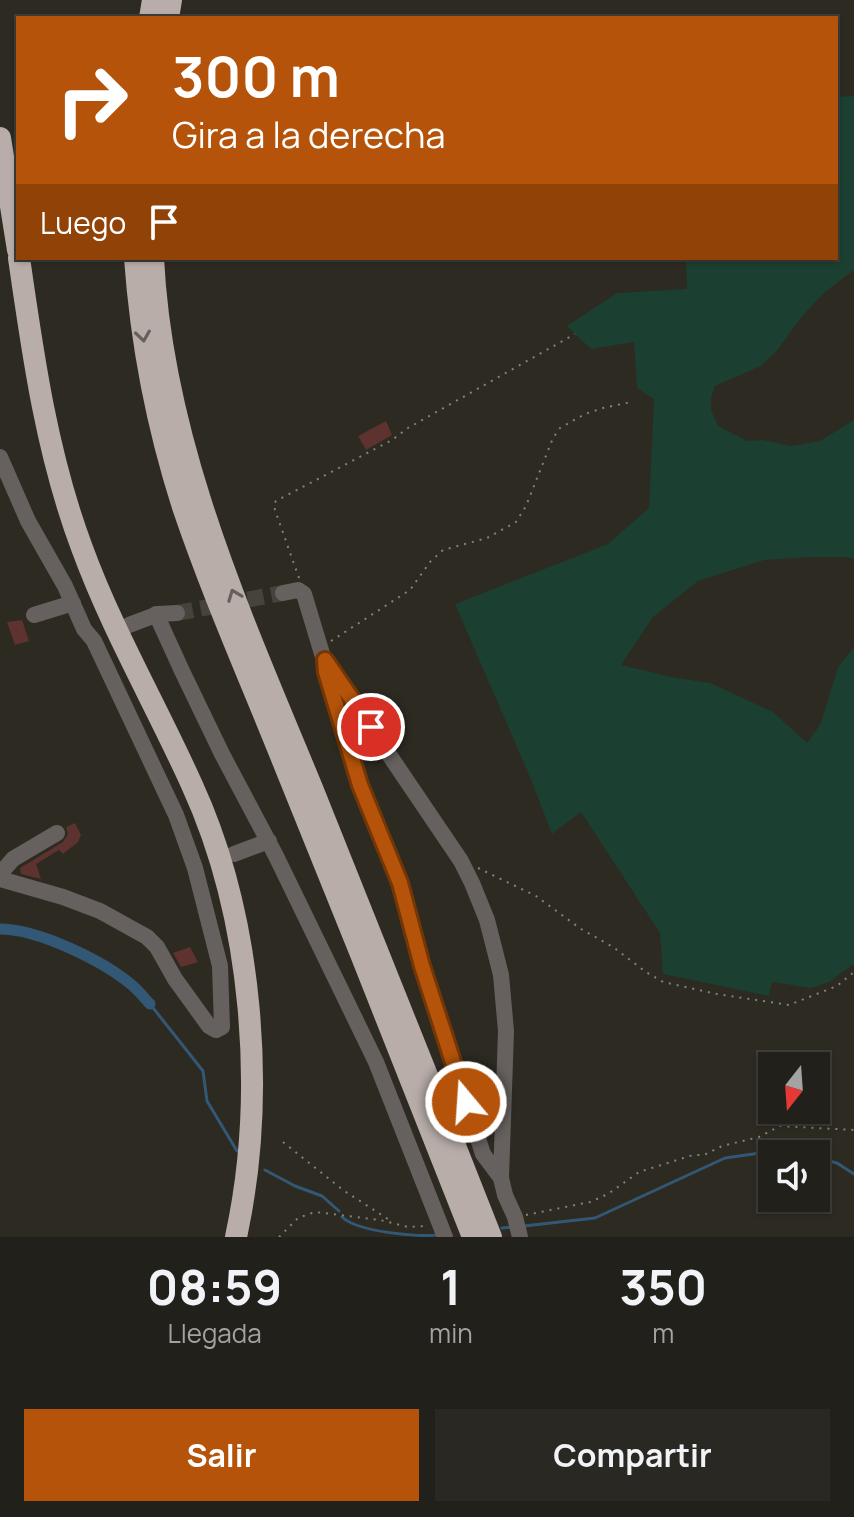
<!DOCTYPE html>
<html lang="es">
<head>
<meta charset="utf-8">
<style>
	body { margin:0; font-family:Manrope,sans-serif; background:#2a2823; color:#f1f3f6; height:100vh; display:flex; flex-direction:column; font-size:30px; white-space:nowrap }
	* { box-sizing:border-box; margin:0 }
	p { font-size:26px; color:#a2a3a2 }
	.icon { flex:none; width:44px; height:44px; fill:none; stroke:currentColor; stroke-width:2; stroke-linecap:round; stroke-linejoin:round }
	.map { position:relative; height:1237px; overflow:hidden }
	.panel { display:flex; flex-direction:column; background:#22201a; flex:1 }
	.panel>* { flex:none }
	.banner { position:absolute; left:16px; top:16px; width:822px; height:244px; border-radius:0px; box-shadow:0 2px 6px #0004,0 0 0 2px #3f3e39; background:#b45309; color:#fff; overflow:hidden }
	.needle { width:52px; rotate:197deg }
	.buttons { position:absolute; left:758px; top:1052px; display:grid; gap:16px }
	.buttons a { display:grid; place-items:center; width:72px; height:72px; border-radius:0px; background:#22201a; box-shadow:0 2px 6px #0004,0 0 0 2px #3f3e39; font-size:40px }
	.pin { position:absolute; display:grid; place-items:center; width:68px; height:68px; color:#fff; margin:-34px; border:4px solid #fff; border-radius:50%; box-shadow:0 2px 8px #0007 }
	.me { position:absolute; width:88px; margin:-44px; rotate:342deg; stroke-linejoin:round; filter:drop-shadow(0 0 6px #0008) }
	.turn { display:flex; align-items:center; gap:28px; height:168px; padding:0 24px; font-size:36px }
	.turn .icon { width:104px; height:104px; stroke-width:2.5 }
	.turn b { display:block; font-size:56px; line-height:68px }
	.then { display:flex; align-items:center; height:76px; padding:0 24px; background:#0003; gap:16px; font-size:30px }
	.eta { display:flex; justify-content:space-evenly; align-items:center; height:136px; text-align:center }
	.eta b { font-size:48px; font-weight:700; line-height:56px }
	.primary-button { display:flex; gap:16px; margin-top:auto; padding:16px 24px }
	.primary-button a { flex:1; height:92px; border-radius:0px; background:#b45309; color:#fff; font-size:32px; font-weight:700; line-height:92px; text-align:center }
	.primary-button a+a { background:#2a2823; color:#f1f3f6 }
	.map>svg:first-child { display:block }
	.green { fill:#1b3f30 }
	.lines { fill:none; stroke-linecap:round; stroke-linejoin:round }
	.stream { stroke:#325876; stroke-width:3 }
	.canal { stroke:#325876; stroke-width:11 }
	.building { fill:#5e322e }
	.minor-tunnel { stroke:#46433c; stroke-width:16; stroke-dasharray:16 8; stroke-linecap:butt }
	.path { stroke:#85827b; stroke-width:2; stroke-dasharray:2 6; stroke-linecap:butt }
	.minor { stroke:#66615f; stroke-width:16 }
	.highway { stroke:#b8ada8; stroke-width:22 }
	.oneway { stroke:#66605c }
	.route-casing { stroke:#753606; stroke-width:20 }
	.route { stroke:#b45309; stroke-width:14 }
</style>
</head>
<body>
<div class="map">
<svg width="854" height="1237" viewBox="0 0 854 1237">
	<rect width="100%" height="100%" fill="#2d2a22"/>
	<path class="green" d="M 854,96 L 854,270 L 825,292 L 803,315 L 776,352 L 761,366 L 715,386 L 711,399 L 711,410 L 718,426 L 747,441 L 763,440 L 790,446 L 820,441 L 854,420 L 854,559 L 846,557 L 813,557 L 764,560 L 698,581 L 653,617 L 621,665 L 671,677 L 710,683 L 773,712 L 807,743 L 821,723 L 838,667 L 854,647 L 854,964 L 829,982 L 811,988 L 772,982 L 769,996 L 663,974 L 660,933 L 581,812 L 552,834 L 530,777 L 455,604 L 608,544 L 649,508 L 654,399 L 637,388 L 634,342 L 591,349 L 567,326 L 617,293 L 687,289 L 686,258 L 836,258 L 836,97 Z"/>
	<g class="lines">
		<path class="stream" d="M 150,1004 L 203,1071 L 207,1101 L 237,1151
			M 816,1158 L 837,1163 L 854,1174
			M 265,1170 L 295,1186 L 322,1196 L 339,1211
			M 342,1217 C 358,1232 416,1237 439,1235
			M 524,1226 L 595,1218 L 725,1158 L 781,1150 L 797,1154
			M 502,1228 L 512,1227"/>
		<path class="canal" d="M 0,929 C 38,929 104,961 133,986 C 139,991 144,998 150,1004"/>
	</g>
	<path class="building" d="M 386,421 L 392,435 L 366,450 L 358,436 Z
		M 22,620 L 29,641 L 15,645 L 7,622 Z
		M 75,823 L 81,835 L 78,842 L 63,854 L 59,850 L 36,864 L 41,879 L 21,874 L 20,868 L 63,842 L 68,834 L 66,827 Z
		M 190,947 L 198,962 L 181,967 L 173,953 Z"/>
	<g class="lines">
		<path class="minor-tunnel" d="M 177,613 L 283,593"/>
		<path class="path" d="M 299,578 L 275,510 L 274,504 L 276,501 L 392,440 L 408,428 L 575,334
			M 331,641 L 410,590 L 430,562 L 443,550 L 487,538 L 516,522 L 526,506 L 553,438 L 560,428 L 585,414 L 603,408 L 631,402
			M 478,868 L 536,896 L 581,929 L 613,947 L 646,972 L 663,982 L 717,994 L 789,1005 L 837,986 L 854,972
			M 283,1142 L 343,1190 L 391,1221
			M 526,1215 L 590,1202 L 608,1194 L 639,1172 L 693,1155 L 704,1155 L 722,1146 L 759,1137 L 780,1126 L 854,1130
			M 279,1237 L 298,1218 L 315,1212 L 380,1220 L 408,1227 L 426,1226"/>
		<path class="minor" d="M 0,457 L 28,521 L 65,586 L 84,629 L 94,641 L 176,815 L 195,868 L 220,966 L 222,1027 L 216,1030 L 209,1026 L 175,979 L 157,947 L 147,937 L 100,911 L 63,897 L 0,879
			M 283,593 L 298,590 L 304,594 L 323,657 L 461,861 L 472,883 L 487,920 L 501,975 L 506,1031 L 501,1178 L 505,1195 L 515,1217 L 520,1237
			M 156,614 L 182,671 L 222,754 L 276,856 L 376,1062 L 445,1237
			M 34,615 L 73,603
			M 129,625 L 158,614 L 177,613
			M 325,666 L 330,688 L 360,785 L 400,883 L 422,966 L 483,1154 L 501,1178
			M 234,854 L 269,841
			M 0,874 L 13,859 L 57,833"/>
		<path class="highway" d="M 150,18 L 153,0
			M 168,18 L 171,0
			M 0,138 L 18,250
			M 19,258 C 33,356 47,455 82,548 C 112,630 156,705 192,785 C 253,918 267,1094 236,1237
			M 135,258 C 141,342 157,426 183,507 C 213,596 252,683 287,771 C 350,926 412,1081 473,1237
			M 153,258 C 162,444 242,618 312,788 C 372,937 432,1087 491,1237"/>
	</g>
	<defs><path id="oneway-chevron" d="M-2-3.5L2.5 0L-2 3.5" fill="none" stroke-width="1.6" stroke-linecap="round" stroke-linejoin="round" transform="scale(2)"/></defs>
	<g class="oneway">
		<use href="#oneway-chevron" transform="translate(143 336) rotate(82)"/>
		<use href="#oneway-chevron" transform="translate(234 595) rotate(-111)"/>
	</g>
	<g class="lines">
		<defs>
			<path id="route" d="M 371,727 L 325,660 L 326,672 L 360,785 L 400,883 L 422,966 L 466,1102"/>
		</defs>
		<use href="#route" class="route-casing"/>
		<use href="#route" class="route"/>
	</g>
</svg>
<div class="buttons">
<a><svg class="needle" viewBox="-14 -14 28 28"><path d="M0-13l5 13h-10z" fill="#e53935"/><path d="M0 13l5-13h-10z" fill="#a2a3a2"/></svg></a>
<a><svg class="icon" aria-label="sound" viewBox="0 0 24 24"><path d="M4 9h4l5-4v14l-5-4H4zM17 9q2 3 0 6"/></svg></a>
</div>
<div class="pin" style="left:371px;top:727px;background:#d93025"><svg class="icon" aria-label="arrive" viewBox="0 0 24 24"><path d="M6 21V4h12l-3 4 3 4H6"/></svg></div>
<svg class="me" style="left:466px;top:1102px" viewBox="-20 -20 40 40"><circle r="17" fill="#b45309" stroke="#fff" stroke-width="3"/><path d="M0-11L8 9 0 5-8 9z" fill="#fff"/></svg>
<div class="banner">
<div class="turn"><svg class="icon" aria-label="right" viewBox="0 0 24 24"><path d="M7 20v-9h11M14 6l5 5-5 5"/></svg><div><b>300 m</b>Gira a la derecha</div></div>
<div class="then">Luego<svg class="icon" aria-label="arrive" viewBox="0 0 24 24"><path d="M6 21V4h12l-3 4 3 4H6"/></svg></div>
</div>
</div>
<section class="panel">
<div class="eta">
<div><b>08:59</b><p>Llegada</p></div>
<div><b>1</b><p>min</p></div>
<div><b>350</b><p>m</p></div>
</div>
<div class="primary-button"><a>Salir</a><a>Compartir</a></div>
</section>
</body>
</html>
